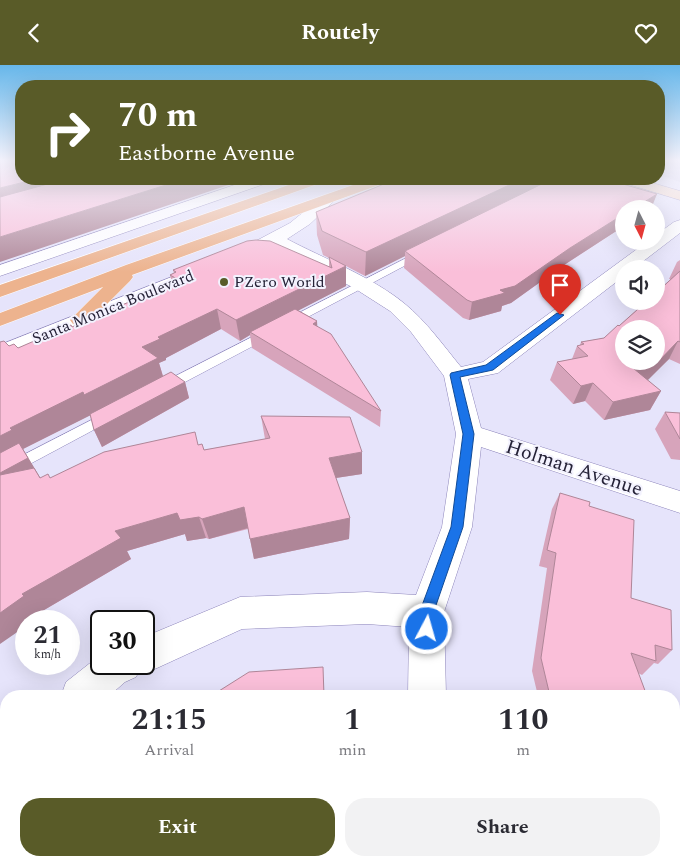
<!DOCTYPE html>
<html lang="en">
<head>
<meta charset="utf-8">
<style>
	body { margin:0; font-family:Spectral,serif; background:#f2f2f3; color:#2b2b33; height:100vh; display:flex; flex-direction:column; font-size:19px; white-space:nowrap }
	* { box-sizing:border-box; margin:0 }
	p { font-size:16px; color:#7c7c81 }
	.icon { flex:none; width:28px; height:28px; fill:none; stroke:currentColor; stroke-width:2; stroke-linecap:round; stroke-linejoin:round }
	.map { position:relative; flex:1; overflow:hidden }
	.side { position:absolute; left:0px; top:625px; width:680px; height:176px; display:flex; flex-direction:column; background:#fff; border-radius:20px 20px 0 0; box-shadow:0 5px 20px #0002 }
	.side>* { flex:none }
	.guide { position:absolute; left:15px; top:15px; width:650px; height:105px; border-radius:20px; box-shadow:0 5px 20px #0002; background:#595b28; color:#fff; overflow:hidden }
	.needle { width:32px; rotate:174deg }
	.buttons { position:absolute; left:615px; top:135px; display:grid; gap:10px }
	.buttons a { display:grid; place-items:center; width:50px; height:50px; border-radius:50%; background:#fff; box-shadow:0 5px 20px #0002; font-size:25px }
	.speed { position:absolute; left:15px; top:545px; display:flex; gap:10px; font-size:25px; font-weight:700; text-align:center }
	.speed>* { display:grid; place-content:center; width:65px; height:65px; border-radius:50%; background:#fff; box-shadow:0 5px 20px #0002; line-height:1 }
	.speed small { font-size:12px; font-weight:400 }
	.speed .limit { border:2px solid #111; border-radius:8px; background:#fff; color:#111 }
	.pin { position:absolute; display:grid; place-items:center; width:42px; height:42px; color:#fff; margin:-51px -21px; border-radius:50% 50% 50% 0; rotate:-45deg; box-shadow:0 0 5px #0007 }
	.pin .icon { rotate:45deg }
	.me { position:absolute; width:55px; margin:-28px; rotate:6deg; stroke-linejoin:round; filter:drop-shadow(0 0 4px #0008) }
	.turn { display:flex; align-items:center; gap:18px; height:105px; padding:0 20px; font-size:22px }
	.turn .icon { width:65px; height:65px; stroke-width:2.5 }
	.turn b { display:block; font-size:35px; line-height:42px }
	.eta { display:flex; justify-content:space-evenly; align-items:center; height:85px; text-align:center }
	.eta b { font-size:30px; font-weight:700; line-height:35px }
	.action { display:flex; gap:10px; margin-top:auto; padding:10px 20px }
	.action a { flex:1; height:58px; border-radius:20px; background:#595b28; color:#fff; font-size:20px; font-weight:700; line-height:58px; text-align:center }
	.action a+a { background:#f2f2f3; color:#2b2b33 }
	header { display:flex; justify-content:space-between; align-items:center; height:65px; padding:0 20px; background:#595b28; color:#fff; font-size:22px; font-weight:700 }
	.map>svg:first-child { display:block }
	.built { fill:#d8d5ee }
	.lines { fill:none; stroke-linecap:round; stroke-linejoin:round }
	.lane-casing { stroke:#8d85bb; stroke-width:1 }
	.street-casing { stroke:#8d85bb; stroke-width:1 }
	.secondary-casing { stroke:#8d85bb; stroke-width:1 }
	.primary-casing { stroke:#fff; stroke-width:1 }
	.lane { fill:#fff; fill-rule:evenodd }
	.street { fill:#fff; fill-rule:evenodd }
	.secondary { fill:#f6d9c7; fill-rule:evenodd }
	.primary { fill:#edb38e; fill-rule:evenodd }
	.wall { fill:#d7a4bb }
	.shaded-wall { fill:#af8698 }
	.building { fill:#fabfd9; stroke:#af8698; fill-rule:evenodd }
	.route { fill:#1a73e8; stroke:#114b97 }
	.poi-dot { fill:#595b28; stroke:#f3f2fe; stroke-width:2 }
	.labels { text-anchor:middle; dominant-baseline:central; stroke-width:4; stroke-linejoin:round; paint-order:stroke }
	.far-poi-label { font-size:16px; fill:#252237; stroke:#f3f2fe; text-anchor:start }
	.far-street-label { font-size:16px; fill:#252237; stroke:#f3f2fe }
	.street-label { font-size:20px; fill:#252237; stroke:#f3f2fe }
</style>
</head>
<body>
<header><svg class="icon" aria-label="back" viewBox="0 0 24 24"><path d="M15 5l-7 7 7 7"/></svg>Routely<svg class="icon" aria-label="heart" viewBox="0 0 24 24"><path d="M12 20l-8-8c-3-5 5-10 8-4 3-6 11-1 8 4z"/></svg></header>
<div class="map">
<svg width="680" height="801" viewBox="0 0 680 801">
	<rect width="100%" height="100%" fill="#e6e4fb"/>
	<path class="built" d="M 659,95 L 680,95 L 680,117 L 659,110 Z"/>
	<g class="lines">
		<defs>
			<path id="lane" d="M 422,185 L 425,186 L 425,190 L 168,326 L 163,327 L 157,323 L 158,320 Z
				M 109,346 L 114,348 L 116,351 L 114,354 L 0,415 L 0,402 Z"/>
			<path id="street" d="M 252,114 L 272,114 L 270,117 L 0,211 L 0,200 Z
				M 327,131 L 332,132 L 334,135 L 332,138 L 310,159 L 287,174 C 323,193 374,213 405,239 C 426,256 443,280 461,302 L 483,297 L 648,176 L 656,176 L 656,170 L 674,157 L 680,155 L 680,168 L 633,204 L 624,204 L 624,211 L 498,308 L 468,314 L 481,363 L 680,426 L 680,448 L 481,382 L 472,462 L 444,547 L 446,631 L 408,631 L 409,562 L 367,559 L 242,564 L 157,603 L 144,608 L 139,606 L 136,612 L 125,617 L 109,631 L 61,631 L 66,617 L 99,591 L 101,590 L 101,599 L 144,599 L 144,572 L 240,532 L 367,527 L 416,530 L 442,462 L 456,369 L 444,311 L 411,267 L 390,246 L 354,223 L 274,181 L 260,186 L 254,185 L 252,181 L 254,177 L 290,158 L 322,132 Z
				M 207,198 L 213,199 L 216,203 L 213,207 L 0,295 L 0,280 Z
				M 6,674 L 6,719 L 0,722 L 0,677 Z
				M 434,795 L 480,795 L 481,801 L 435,801 Z"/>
			<path id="secondary" d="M 619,114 L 639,114 L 680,126 L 680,135 L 621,117 Z"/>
			<path id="primary" d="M 306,114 L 325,114 L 323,117 L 0,232 L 0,220 Z
				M 370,114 L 389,114 L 387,117 L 132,210 L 133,212 L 130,216 L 87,259 L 80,261 L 73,259 L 70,255 L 103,222 L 0,261 L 0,248 L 126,200 Z"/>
		</defs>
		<use href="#lane" class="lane-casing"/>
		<use href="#street" class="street-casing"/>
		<use href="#secondary" class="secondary-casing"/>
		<use href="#primary" class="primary-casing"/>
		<use href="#lane" class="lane"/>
		<use href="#street" class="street"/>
		<use href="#secondary" class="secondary"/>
		<use href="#primary" class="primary"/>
	</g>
	<path class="wall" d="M 612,116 L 624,144 L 624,161 L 564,200 L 511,238 L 502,241 L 501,246 L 469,255 L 463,253 L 404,203 L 405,191 L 365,211 L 346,201 L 346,221 L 298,245 L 317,256 L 317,261 L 381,346 L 380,362 L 252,283 L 250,270 L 240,276 L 221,264 L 166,293 L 166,295 L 159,298 L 163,311 L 185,317 L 189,333 L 102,382 L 94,365 L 90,350 L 23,384 L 40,413 L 51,413 L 199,380 L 204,385 L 265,374 L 261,351 L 362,409 L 336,413 L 350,453 L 349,474 L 254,494 L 248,464 L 209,474 L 206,473 L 187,476 L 185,469 L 127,486 L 131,494 L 39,548 L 41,550 L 33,556 L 26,556 L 9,281 L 18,283 L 72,262 L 172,218 L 170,210 L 174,208 L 173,205 L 329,202 L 329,193 L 323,190 L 317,170 L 316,147 Z
		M 680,195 L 680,299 L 669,294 L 647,315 L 661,326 L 650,345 L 604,355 L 585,336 L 573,339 L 550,315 L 557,297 L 572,294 L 577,281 L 580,280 L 581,277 L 604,273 L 619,261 L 671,214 L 669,214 L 677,197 Z
		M 665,347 L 680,348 L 680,395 L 671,394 L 655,364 Z
		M 560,428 L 589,441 L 631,533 L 672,585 L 658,599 L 654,598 L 642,610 L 638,608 L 647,631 L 538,631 L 532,606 L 547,503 L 539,501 L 552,444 Z
		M 680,760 L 680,801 L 625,801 L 631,795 L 674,795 L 674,762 Z"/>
	<path class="shaded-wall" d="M 37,114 L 112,114 L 0,145 L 0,123 Z
		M 185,114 L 246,114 L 0,197 L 0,172 Z
		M 522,114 L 558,114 L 405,186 L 405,191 L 365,211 L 366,187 Z
		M 657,129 L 651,144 L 633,144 Z
		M 624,149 L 624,161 L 564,200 L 511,238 L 502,241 L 501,246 L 469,255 L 472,237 L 500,225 L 570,183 Z
		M 346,201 L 346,221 L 253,269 L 250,267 L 250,270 L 240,276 L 236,255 Z
		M 217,244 L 221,264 L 166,293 L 166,295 L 159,298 L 164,315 L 93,349 L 23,384 L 53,434 L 0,424 L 0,371 L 10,363 L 158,272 Z
		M 317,256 L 318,272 L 313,259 Z
		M 678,276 L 669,294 L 648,315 L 624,321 L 633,303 Z
		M 185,317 L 189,333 L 102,382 L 94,365 Z
		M 593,318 L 585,336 L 573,339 L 581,321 Z
		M 661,326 L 650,345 L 604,355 L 613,337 Z
		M 362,387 L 362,409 L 329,414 L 329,393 Z
		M 244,442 L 248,463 L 209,474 L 202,454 Z
		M 177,448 L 199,452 L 206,473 L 187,476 L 185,469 L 127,486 L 131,494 L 39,548 L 41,550 L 33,556 L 26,556 L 26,561 L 0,579 L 0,548 L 22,529 L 115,466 Z
		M 350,453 L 349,474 L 254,494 L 250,474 Z
		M 121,795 L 134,795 L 133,801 L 119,801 Z"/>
	<path class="building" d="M 0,95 L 21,95 L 21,114 L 37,114 L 0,123 Z
		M 66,114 L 185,114 L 0,172 L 0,132 Z
		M 396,114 L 522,114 L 366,187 L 322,166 L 316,147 Z
		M 552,114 L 612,114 L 609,115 L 657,129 L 633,144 L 624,144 L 624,149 L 570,183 L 515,221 L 500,225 L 505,228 L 472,237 L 467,235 L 405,186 Z
		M 256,175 L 270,176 L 332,203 L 329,192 L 346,201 L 236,255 L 217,244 L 158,272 L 160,274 L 142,282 L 158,293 L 84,330 L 83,327 L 10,363 L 12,365 L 0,371 L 0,277 L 4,276 L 9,281 L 14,279 L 18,283 L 71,260 L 72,262 L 179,215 L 170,210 L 176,207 L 173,205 L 247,176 Z
		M 680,206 L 680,277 L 678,276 L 658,297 L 633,303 L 661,326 L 613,337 L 593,318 L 581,321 L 557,297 L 588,291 L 577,281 L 584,279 L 581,277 L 604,273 L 618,260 L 619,261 L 647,236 L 656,236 L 656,228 ZM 624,264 L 656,264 L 656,296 L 624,296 Z
		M 295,244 L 317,256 L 313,259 L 331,269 L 381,346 L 250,267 Z
		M 171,307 L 185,317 L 94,365 L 90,349 Z
		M 665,347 L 680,348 L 680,374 Z
		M 261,351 L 350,352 L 362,387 L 329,393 L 350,453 L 250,474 L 244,442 L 202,454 L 199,452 L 180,455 L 177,448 L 115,466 L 121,473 L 22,529 L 24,531 L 0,548 L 0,410 L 34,403 L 40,413 L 48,409 L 50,413 L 104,387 L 195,367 L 198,380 L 202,379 L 204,385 L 270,373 Z
		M 19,378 L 28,393 L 0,408 L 0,388 Z
		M 560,428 L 590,437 L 589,441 L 634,455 L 631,533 L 671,545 L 672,585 L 655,580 L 656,596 L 631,588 L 647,631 L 550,631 L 541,593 L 556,488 L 547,485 Z
		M 323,602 L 324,631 L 211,631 L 249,607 Z
		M 192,627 L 194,631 L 185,631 Z
		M 680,761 L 680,801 L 637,801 L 642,795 L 674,795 L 674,768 Z
		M 48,795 L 121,795 L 119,801 L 46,801 Z
		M 263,795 L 317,795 L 317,801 L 264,801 Z"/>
	<linearGradient id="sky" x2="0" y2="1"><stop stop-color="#67b7ea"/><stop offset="0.46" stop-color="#f4f3fd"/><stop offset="1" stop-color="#f4f3fd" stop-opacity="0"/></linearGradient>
	<rect width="680" height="207" fill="url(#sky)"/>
	<path class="route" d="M 557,248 L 564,250 L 493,305 L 460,312 L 474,369 L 463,462 L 434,546 L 434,564 L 432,568 L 427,570 L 422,568 L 420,564 L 420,546 L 451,462 L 463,369 L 450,310 L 451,308 L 486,300 Z"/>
	<circle class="poi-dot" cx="224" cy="217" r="5"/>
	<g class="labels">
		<g class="far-poi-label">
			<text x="234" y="217">PZero World</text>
		</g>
		<g class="far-street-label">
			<text transform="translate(113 242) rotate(-22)">Santa Monica Boulevard</text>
		</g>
		<g class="street-label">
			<text transform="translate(574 403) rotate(18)">Holman Avenue</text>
		</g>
	</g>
</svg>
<div class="buttons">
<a><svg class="needle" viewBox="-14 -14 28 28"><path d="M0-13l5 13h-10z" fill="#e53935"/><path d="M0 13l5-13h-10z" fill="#7c7c81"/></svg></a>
<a><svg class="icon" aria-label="sound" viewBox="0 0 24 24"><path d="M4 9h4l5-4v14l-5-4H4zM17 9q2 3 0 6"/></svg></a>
<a><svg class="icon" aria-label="layers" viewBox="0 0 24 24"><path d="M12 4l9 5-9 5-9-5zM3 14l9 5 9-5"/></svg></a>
</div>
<div class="speed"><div>21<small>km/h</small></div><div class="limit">30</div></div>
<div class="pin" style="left:560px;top:250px;background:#d93025"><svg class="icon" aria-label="arrive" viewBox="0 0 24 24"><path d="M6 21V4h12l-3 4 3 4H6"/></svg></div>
<svg class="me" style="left:427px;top:564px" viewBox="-20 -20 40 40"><circle r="17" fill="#1a73e8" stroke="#fff" stroke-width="3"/><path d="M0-11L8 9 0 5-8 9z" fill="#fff"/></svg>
<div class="guide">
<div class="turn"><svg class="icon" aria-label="right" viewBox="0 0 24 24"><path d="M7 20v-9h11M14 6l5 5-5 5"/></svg><div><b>70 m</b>Eastborne Avenue</div></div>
</div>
<section class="side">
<div class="eta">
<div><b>21:15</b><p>Arrival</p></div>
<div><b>1</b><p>min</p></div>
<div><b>110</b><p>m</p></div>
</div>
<div class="action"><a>Exit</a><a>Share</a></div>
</section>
</div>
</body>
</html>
